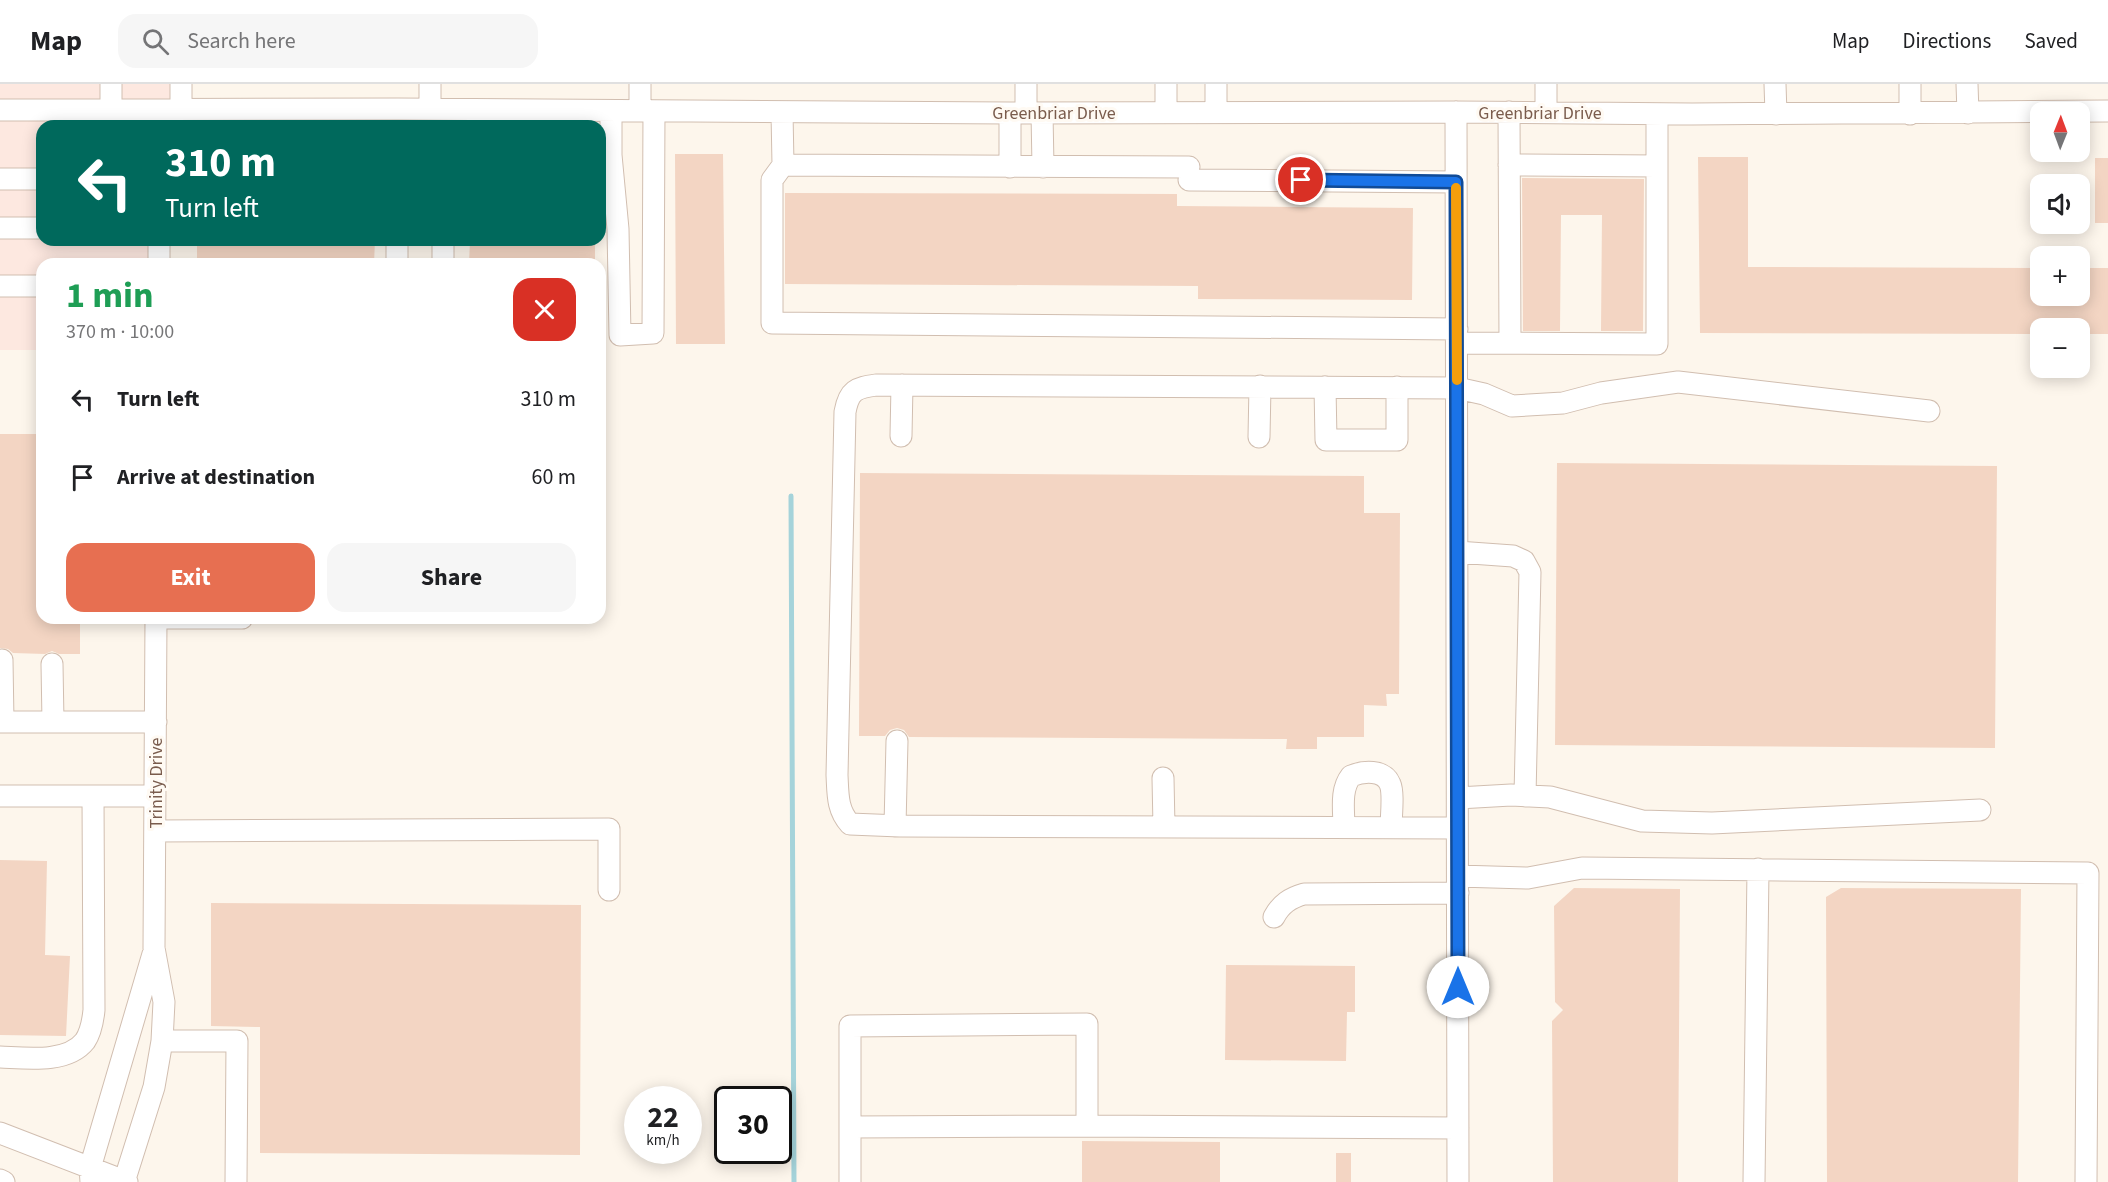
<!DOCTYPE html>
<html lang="en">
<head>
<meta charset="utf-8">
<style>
	body { margin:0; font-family:"Source Sans 3",sans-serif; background:#f6f6f6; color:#202124; height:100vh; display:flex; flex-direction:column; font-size:22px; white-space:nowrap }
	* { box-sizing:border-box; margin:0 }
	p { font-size:20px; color:#757577 }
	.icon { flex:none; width:33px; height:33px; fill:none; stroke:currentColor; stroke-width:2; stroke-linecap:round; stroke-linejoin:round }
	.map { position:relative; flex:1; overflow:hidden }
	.details { position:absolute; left:36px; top:174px; width:570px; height:366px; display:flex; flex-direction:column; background:#fff; border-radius:18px; box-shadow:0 3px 15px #0003 }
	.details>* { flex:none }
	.guide { position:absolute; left:36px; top:36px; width:570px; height:126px; border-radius:18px; box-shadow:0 3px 15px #0003; background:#00695c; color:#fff; overflow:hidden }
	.needle { width:39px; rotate:1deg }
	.tools { position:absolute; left:2030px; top:18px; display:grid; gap:12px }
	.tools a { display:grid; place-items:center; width:60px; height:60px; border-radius:12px; background:#fff; box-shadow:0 3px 15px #0003; font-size:30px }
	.speed { position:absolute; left:624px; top:1002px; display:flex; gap:12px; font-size:30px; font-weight:700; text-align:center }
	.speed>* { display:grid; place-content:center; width:78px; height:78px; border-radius:50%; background:#fff; box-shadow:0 3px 15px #0003; line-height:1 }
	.speed small { font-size:15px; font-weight:400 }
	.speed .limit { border:3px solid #111; border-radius:9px; background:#fff; color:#111 }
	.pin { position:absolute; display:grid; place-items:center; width:51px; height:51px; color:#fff; margin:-26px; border:3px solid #fff; border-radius:50%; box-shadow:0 2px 6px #0007 }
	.me { position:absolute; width:66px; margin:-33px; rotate:0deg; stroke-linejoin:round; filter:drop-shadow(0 0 4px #0008) }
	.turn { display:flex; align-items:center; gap:21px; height:126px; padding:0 30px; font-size:27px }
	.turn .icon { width:78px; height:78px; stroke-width:2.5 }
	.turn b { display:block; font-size:42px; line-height:51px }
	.round { display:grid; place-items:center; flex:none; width:63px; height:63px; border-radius:18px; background:#f6f6f6 }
	.summary { display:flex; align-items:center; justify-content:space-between; height:102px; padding:0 30px }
	h1 { font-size:36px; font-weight:700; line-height:45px; color:#1e9e55 }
	.action { display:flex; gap:12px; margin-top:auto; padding:12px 30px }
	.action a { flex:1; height:69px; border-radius:18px; background:#e76f51; color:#fff; font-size:24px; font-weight:700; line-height:69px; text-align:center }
	.action a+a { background:#f6f6f6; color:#202124 }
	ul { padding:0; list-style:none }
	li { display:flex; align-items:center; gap:18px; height:78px; padding:0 30px }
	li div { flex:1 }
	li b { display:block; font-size:22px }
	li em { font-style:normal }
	header { display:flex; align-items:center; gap:36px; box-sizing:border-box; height:84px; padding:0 30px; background:#fff; border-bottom:2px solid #e0e0e0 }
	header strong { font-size:28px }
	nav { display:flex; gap:33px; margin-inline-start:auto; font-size:21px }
	.search { width:420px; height:54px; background:#f6f6f6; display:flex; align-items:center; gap:15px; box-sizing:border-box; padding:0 21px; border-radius:18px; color:#757577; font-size:22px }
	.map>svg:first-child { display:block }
	.commercial { fill:#fde8e0 }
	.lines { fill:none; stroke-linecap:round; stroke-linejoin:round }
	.stream { stroke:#a5d3da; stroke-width:5 }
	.building { fill:#f3d5c3 }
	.minor-casing { stroke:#d1beb0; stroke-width:23 }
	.minor { stroke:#fff; stroke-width:21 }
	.route-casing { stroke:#114b97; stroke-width:15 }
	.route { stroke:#1a73e8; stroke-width:10 }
	.slow { stroke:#f59e0b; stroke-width:10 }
	.labels { text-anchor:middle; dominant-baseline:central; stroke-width:6; stroke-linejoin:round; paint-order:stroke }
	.street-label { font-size:18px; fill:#7a5c4d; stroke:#fffaf3 }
</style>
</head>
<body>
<header>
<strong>Map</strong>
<div class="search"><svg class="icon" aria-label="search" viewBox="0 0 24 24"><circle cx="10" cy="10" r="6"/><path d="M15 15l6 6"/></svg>Search here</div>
<nav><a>Map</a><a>Directions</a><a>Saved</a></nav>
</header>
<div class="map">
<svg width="2108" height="1098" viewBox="0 0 2108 1098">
	<rect width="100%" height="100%" fill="#fdf6ec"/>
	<path class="commercial" d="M 0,0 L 181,0 L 178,42 L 42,42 L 42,156 L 159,156 L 159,180 L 42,180 L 42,266 L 0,266 Z"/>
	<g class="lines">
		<path class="stream" d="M 791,412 L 794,1098"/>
	</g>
	<path class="building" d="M 675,70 L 723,70 L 725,260 L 676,260 Z
		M 1698,73 L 1748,73 L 1748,183 L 2040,184 L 2040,212 L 2079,212 L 2079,184 L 2108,184 L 2108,250 L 2079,250 L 2079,244 L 2040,244 L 2040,250 L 1700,249 Z
		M 2095,74 L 2108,74 L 2108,139 L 2095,139 Z
		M 1522,94 L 1644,95 L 1643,247 L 1601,247 L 1602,131 L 1561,131 L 1560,247 L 1523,247 Z
		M 785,109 L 1177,110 L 1177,122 L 1413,124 L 1412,216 L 1198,215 L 1198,202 L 785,200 Z
		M 197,156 L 375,156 L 374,180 L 323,180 L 323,175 L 197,174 Z
		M 470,156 L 595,156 L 595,180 L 469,180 Z
		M 0,350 L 42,350 L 42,534 L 80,534 L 80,570 L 59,570 L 52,567 L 45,570 L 13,569 L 8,565 L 0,564 Z
		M 1557,379 L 1997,382 L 1995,664 L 1555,661 Z
		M 860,389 L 1364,392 L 1364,429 L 1400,429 L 1399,610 L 1386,610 L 1387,622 L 1364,621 L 1364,653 L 1317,653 L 1317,665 L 1286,665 L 1287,655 L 909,653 L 904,646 L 897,644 L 890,646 L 885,652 L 859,652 Z
		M 0,776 L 47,777 L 45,871 L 70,872 L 66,952 L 0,951 Z
		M 1574,804 L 1680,805 L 1678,1098 L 1553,1098 L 1552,937 L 1563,926 L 1555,918 L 1554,822 Z
		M 1841,804 L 2021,805 L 2018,1098 L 1827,1098 L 1826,813 Z
		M 211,819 L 581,821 L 580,1071 L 260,1069 L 260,943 L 211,942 Z
		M 1226,881 L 1355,882 L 1355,928 L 1347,928 L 1346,977 L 1225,976 Z
		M 1082,1057 L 1220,1058 L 1220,1098 L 1082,1098 Z
		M 1336,1069 L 1351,1069 L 1351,1098 L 1336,1098 Z"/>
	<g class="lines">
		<defs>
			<path id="minor" d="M 111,0 L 111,26
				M 640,0 L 640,27
				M 1026,0 L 1026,29
				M 1166,0 L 1166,28
				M 1216,0 L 1216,28
				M 1546,0 L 1546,28
				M 1775,0 L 1776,30
				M 1967,0 L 1968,29
				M 430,25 L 430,0
				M 0,26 L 398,25 L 1010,29 L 1456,28 L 1692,30 L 2108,27
				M 611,27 L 611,71 L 618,145 L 620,251 L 653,249 L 654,27
				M 782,28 L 783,81 L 772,96 L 772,239 L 1457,245
				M 1456,28 L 1458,1098
				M 1509,28 L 1510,259
				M 1042,29 L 1043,83
				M 1910,30 L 1910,0
				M 178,42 L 181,25 L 181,0
				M 783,81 L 1189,83
				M 1509,81 L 1657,82
				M 1010,83 L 1010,29
				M 0,95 L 42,95
				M 1189,96 L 1456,98
				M 0,144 L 42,144
				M 443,156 L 443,180
				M 159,180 L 159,156
				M 397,180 L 397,156
				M 0,202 L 42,202
				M 1457,259 L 1657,260 L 1657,30
				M 1325,303 L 1326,356 L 1397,356 L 1397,303
				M 901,352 L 902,301
				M 1259,353 L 1260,302
				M 1457,468 L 1513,472 L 1524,477 L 1530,488 L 1525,712
				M 156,534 L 242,534
				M 2,576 L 3,638
				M 52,580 L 53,638
				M 0,638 L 156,638
				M 1163,694 L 1164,743
				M 0,712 L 155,712
				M 1458,714 L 1511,711 L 1550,713 L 1642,737 L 1712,739 L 1980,726
				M 895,742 L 897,657
				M 1344,744 C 1344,726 1340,706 1351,692 C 1363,687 1384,685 1390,700 C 1394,709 1391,733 1391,744
				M 1457,744 L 900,742 L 850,740 C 837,726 838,710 837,691 L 845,328 C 849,306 856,304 876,301 L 1457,304 L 1484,310 L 1512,322 L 1563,319 L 1601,309 L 1678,298 L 1929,327
				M 155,747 L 609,745 L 609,806
				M 1458,792 L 1528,794 L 1582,784 L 2088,789 L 2086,1098
				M 1274,833 C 1281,820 1290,814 1304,810 L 1458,809
				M 162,957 L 237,957 L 236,1098
				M 0,973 C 25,974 67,980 85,957 C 91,948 93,936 94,926 L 93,712
				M 850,1043 L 1087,1042
				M 0,1049 L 127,1098
				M 0,1096 L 4,1098
				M 91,1098 L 90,1084 L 153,870
				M 124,1098 L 154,1003 L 162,957 L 164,918 L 154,864 L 156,534
				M 850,1098 L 850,942 L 1087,940 L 1087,1042 L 1458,1044
				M 1754,1098 L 1758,785"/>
		</defs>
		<use href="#minor" class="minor-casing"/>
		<use href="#minor" class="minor"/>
	</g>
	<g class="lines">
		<defs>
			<path id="route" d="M 1301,96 L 1456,98 L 1458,903"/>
		</defs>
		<use href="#route" class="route-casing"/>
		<use href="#route" class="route"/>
		<path class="slow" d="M 1456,104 L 1457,296"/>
	</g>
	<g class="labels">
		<g class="street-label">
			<text x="1054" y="29">Greenbriar Drive</text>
			<text x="1540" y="29">Greenbriar Drive</text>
			<text transform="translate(156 699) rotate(-90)">Trinity Drive</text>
		</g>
	</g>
</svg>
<div class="tools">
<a><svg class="needle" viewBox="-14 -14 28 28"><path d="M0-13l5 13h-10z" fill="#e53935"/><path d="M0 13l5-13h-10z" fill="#757577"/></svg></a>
<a><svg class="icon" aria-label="sound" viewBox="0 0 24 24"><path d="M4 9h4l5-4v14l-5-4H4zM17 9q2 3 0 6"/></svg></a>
<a>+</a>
<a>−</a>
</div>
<div class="speed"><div>22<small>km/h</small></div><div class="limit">30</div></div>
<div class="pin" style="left:1301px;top:96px;background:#d93025"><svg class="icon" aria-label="arrive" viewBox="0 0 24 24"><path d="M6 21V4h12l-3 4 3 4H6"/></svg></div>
<svg class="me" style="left:1458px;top:903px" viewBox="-20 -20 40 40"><circle r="19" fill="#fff"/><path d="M0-13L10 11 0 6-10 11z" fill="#1a73e8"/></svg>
<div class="guide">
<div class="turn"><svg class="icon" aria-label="left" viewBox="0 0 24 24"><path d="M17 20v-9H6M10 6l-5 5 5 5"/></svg><div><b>310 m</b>Turn left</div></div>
</div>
<section class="details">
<div class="summary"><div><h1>1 min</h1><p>370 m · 10:00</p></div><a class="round" style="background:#d93025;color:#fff"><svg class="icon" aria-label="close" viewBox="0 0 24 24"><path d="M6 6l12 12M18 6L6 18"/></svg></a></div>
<ul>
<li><svg class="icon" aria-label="left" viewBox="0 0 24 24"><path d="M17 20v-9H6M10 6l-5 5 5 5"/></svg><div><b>Turn left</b></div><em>310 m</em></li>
<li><svg class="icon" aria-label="arrive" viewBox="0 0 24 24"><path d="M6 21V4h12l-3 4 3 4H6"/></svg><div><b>Arrive at destination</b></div><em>60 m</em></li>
</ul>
<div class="action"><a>Exit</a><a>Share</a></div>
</section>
</div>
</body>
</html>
